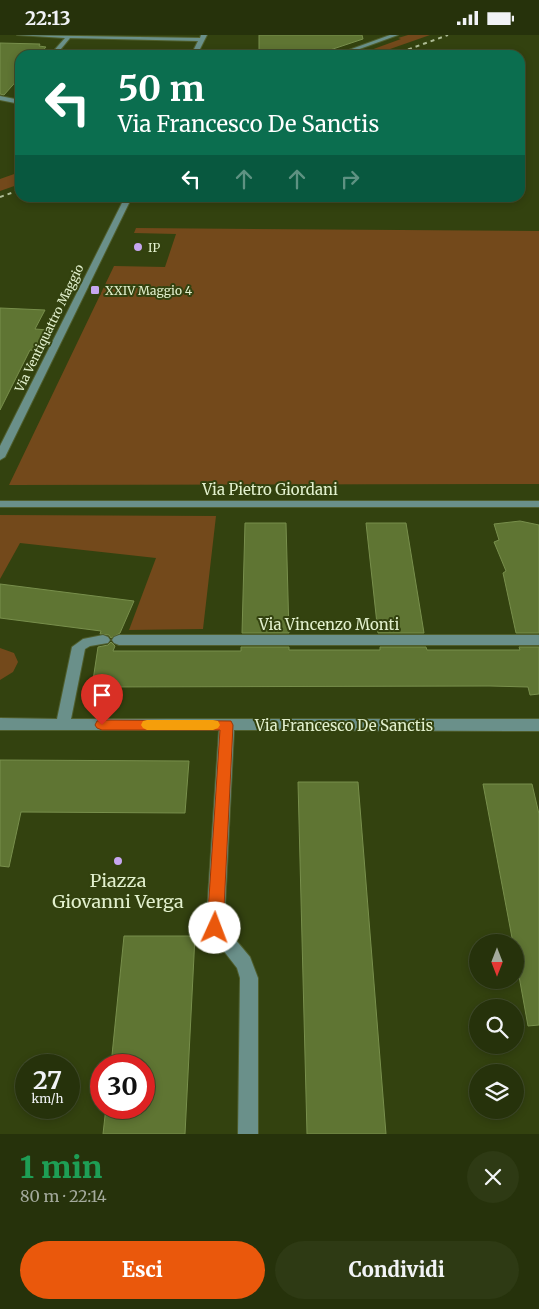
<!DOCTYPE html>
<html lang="it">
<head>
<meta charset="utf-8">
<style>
	body { margin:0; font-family:Merriweather,serif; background:#2e3a14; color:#f1f3f6; height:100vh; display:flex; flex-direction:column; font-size:19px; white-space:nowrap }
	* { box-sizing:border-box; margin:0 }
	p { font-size:16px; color:#a4aa9d }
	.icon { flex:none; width:28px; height:28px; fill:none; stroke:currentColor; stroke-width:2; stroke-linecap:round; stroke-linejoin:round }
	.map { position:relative; height:1099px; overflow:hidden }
	.side { display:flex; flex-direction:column; background:#26320b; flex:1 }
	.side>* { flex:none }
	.hud { position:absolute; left:15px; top:15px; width:510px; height:152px; border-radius:15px; box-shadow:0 2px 8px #0003,0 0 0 1px #424d2c; background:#0b6e4f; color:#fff; overflow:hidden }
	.needle { width:32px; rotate:180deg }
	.fabs { position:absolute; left:469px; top:899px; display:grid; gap:10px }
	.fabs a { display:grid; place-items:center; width:55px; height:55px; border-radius:50%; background:#26320b; box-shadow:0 2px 8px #0003,0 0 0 1px #424d2c; font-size:25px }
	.speed { position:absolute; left:15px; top:1019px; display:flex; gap:10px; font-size:25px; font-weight:700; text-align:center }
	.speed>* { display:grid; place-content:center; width:65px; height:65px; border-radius:50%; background:#26320b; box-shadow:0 2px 8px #0003,0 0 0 1px #424d2c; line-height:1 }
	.speed small { font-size:12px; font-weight:400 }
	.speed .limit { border:8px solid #d22; background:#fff; color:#111 }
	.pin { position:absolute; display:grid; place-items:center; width:42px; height:42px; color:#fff; margin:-51px -21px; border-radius:50% 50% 50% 0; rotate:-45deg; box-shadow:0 0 5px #0007 }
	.pin .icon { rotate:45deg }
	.me { position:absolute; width:55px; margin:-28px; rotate:2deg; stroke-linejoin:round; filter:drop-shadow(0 0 4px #0008) }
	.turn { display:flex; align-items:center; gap:18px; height:105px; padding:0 20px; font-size:22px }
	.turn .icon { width:65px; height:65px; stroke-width:2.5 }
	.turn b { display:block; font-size:35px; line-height:42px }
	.lanes { display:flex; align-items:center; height:48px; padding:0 20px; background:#0003; justify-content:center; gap:25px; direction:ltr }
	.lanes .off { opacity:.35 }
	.round { display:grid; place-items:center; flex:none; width:52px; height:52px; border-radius:26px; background:#2e3a14 }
	.overview { display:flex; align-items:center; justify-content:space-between; height:85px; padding:0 20px }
	h1 { font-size:30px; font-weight:800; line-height:38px; color:#1e9e55 }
	.primary-button { display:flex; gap:10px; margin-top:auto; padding:10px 20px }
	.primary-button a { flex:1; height:58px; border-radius:30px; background:#ea580c; color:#fff; font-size:20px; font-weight:800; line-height:58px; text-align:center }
	.primary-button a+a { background:#2e3a14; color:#f1f3f6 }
	.status { display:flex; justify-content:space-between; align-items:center; height:35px; padding:0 25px; background:#26320b; direction:ltr }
	.status svg { height:14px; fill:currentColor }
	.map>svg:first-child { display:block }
	.green { fill:#73491b }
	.building { fill:#5f7533; stroke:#788f4c }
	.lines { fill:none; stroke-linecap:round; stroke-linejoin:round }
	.minor-casing { stroke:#4f5e2d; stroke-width:2 }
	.minor { fill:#6a908a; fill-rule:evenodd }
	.rail { stroke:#adbb94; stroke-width:2; stroke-dasharray:4 4; stroke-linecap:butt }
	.route { fill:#ea580c; stroke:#983908 }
	.slow { fill:#f59e0b }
	.poi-dot { fill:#c7a6f0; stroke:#33420f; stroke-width:2 }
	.labels { text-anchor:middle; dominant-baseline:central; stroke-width:4; stroke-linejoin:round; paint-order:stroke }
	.far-poi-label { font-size:12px; fill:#e2f0cd; stroke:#33420f; text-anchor:start }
	.far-street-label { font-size:12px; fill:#e2f0cd; stroke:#33420f }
	.street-label { font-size:15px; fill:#e2f0cd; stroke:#33420f }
	.near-poi-label { font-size:18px; fill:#e2f0cd; stroke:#33420f }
</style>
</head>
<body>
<div class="status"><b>22:13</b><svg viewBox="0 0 49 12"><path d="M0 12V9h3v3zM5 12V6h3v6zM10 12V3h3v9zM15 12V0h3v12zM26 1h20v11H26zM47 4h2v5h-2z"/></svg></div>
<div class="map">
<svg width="539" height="1099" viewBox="0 0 539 1099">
	<rect width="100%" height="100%" fill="#33420f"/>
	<path class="green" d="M 408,0 L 430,0 L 373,20 L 357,20 L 401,4 L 398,3 Z
		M 20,134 L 20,149 L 0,156 L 0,144 L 17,138 Z
		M 136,193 L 539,196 L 539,449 L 9,450 L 114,231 L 165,232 L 176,199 L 134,198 Z
		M 0,480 L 216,481 L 203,594 L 129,595 L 156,523 L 20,508 L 0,544 Z
		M 0,613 L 14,618 L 18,627 L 13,637 L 0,645 Z"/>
	<path class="building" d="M 259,0 L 362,0 L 363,4 L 315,20 L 259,18 Z
		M 0,8 L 40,9 L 39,11 L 46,12 L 39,20 L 20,20 L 20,42 L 4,60 L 0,59 Z
		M 0,273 L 45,275 L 35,294 L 48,295 L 38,316 L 30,315 L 0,375 Z
		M 520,486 L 539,490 L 539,598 L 516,598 L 503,538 L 506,536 L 494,507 L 499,505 L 494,489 Z
		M 245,488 L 286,488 L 289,598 L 242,598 Z
		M 366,488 L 406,488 L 424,598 L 378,598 Z
		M 0,549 L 134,566 L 120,598 L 111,603 L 109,600 L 100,599 L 101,596 L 0,583 Z
		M 111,607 L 115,611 L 113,616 L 241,616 L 241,612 L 289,612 L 289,615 L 380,615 L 380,612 L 426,612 L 427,615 L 520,615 L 519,612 L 539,612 L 539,659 L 530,660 L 528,652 L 490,651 L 92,652 L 98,612 L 108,610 Z
		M 0,725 L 189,726 L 185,778 L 21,777 L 9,832 L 0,831 Z
		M 298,747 L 358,747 L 386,1099 L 307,1099 Z
		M 483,749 L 532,749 L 539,779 L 539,990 L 528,991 L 515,919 L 515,908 L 513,908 Z
		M 124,901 L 195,901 L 185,1099 L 103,1099 L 106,1072 L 144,1072 L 144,1030 L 111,1030 Z"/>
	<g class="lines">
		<defs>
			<path id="minor" d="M 17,0 L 200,3 L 201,0 L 207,0 L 197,20 L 191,20 L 198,6 L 70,3 L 56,20 L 50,20 L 65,3 Z
				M 390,0 L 398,0 L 343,20 L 335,20 Z
				M 0,61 L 20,65 L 20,69 L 0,65 Z
				M 125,162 L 132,162 L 5,422 L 0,425 L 0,411 Z
				M 0,466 L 539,466 L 539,472 L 0,472 Z
				M 103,600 L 108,602 L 110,605 L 108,608 L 90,611 L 85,614 L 71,684 L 539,684 L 539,696 L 234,695 L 224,891 L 250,922 L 258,943 L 258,1099 L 238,1099 L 240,943 L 237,933 L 206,893 L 219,695 L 0,695 L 0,683 L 57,684 L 72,612 L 83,604 Z
				M 119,600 L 539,600 L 539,610 L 119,610 L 114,608 L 112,605 L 114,602 Z"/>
		</defs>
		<use href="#minor" class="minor-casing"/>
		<use href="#minor" class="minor"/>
		<path class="rail" d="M 393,20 L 448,0
			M 0,162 L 20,155"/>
	</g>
	<path class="route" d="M 102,685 L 231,686 L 233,690 L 223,893 L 220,898 L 215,900 L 209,898 L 207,893 L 220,695 L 102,695 L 97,693 L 95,690 L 97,686 Z"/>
	<path class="slow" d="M 147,685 L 213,685 L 218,686 L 220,690 L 218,693 L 213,695 L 147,695 L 143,693 L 141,690 L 143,686 Z"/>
	<g class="poi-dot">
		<circle cx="138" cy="212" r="5"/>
		<rect x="90" y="250" width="10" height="10" rx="2.5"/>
		<circle cx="118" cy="826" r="5"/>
	</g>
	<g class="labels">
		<g class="far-poi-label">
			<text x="148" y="212">IP</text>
			<text x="105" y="255">XXIV Maggio 4</text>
		</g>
		<g class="far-street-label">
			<text transform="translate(49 293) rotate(-64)">Via Ventiquattro Maggio</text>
		</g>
		<g class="street-label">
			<text x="270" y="454">Via Pietro Giordani</text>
			<text x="329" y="589">Via Vincenzo Monti</text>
			<text x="344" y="690">Via Francesco De Sanctis</text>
		</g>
		<g class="near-poi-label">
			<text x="118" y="845">Piazza<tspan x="118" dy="21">Giovanni Verga</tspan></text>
		</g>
	</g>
</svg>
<div class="fabs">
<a><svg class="needle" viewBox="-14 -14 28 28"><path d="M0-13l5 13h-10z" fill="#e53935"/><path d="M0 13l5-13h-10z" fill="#a4aa9d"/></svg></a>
<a><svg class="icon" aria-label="search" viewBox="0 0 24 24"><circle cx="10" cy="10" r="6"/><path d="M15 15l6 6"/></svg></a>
<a><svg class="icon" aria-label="layers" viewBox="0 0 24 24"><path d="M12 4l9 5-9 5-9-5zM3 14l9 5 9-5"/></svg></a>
</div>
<div class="speed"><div>27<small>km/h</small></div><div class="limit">30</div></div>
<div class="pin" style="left:102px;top:690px;background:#d93025"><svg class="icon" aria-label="arrive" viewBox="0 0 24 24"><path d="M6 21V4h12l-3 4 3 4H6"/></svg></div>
<svg class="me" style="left:215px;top:893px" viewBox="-20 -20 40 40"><circle r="19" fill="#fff"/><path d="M0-13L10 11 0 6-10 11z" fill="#ea580c"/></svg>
<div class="hud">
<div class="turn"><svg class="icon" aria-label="left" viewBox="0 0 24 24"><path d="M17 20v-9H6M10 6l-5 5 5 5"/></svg><div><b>50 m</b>Via Francesco De Sanctis</div></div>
<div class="lanes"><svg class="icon" aria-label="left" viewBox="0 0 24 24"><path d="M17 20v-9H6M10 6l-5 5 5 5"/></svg><svg class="icon off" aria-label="ahead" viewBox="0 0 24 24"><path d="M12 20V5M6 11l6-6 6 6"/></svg><svg class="icon off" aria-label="ahead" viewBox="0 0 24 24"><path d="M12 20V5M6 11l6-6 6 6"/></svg><svg class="icon off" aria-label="right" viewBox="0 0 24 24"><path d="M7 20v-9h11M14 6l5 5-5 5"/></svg></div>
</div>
</div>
<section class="side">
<div class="overview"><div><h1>1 min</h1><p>80 m · 22:14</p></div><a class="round"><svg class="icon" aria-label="close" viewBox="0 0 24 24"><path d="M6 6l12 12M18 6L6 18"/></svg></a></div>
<div class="primary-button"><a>Esci</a><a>Condividi</a></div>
</section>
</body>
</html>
